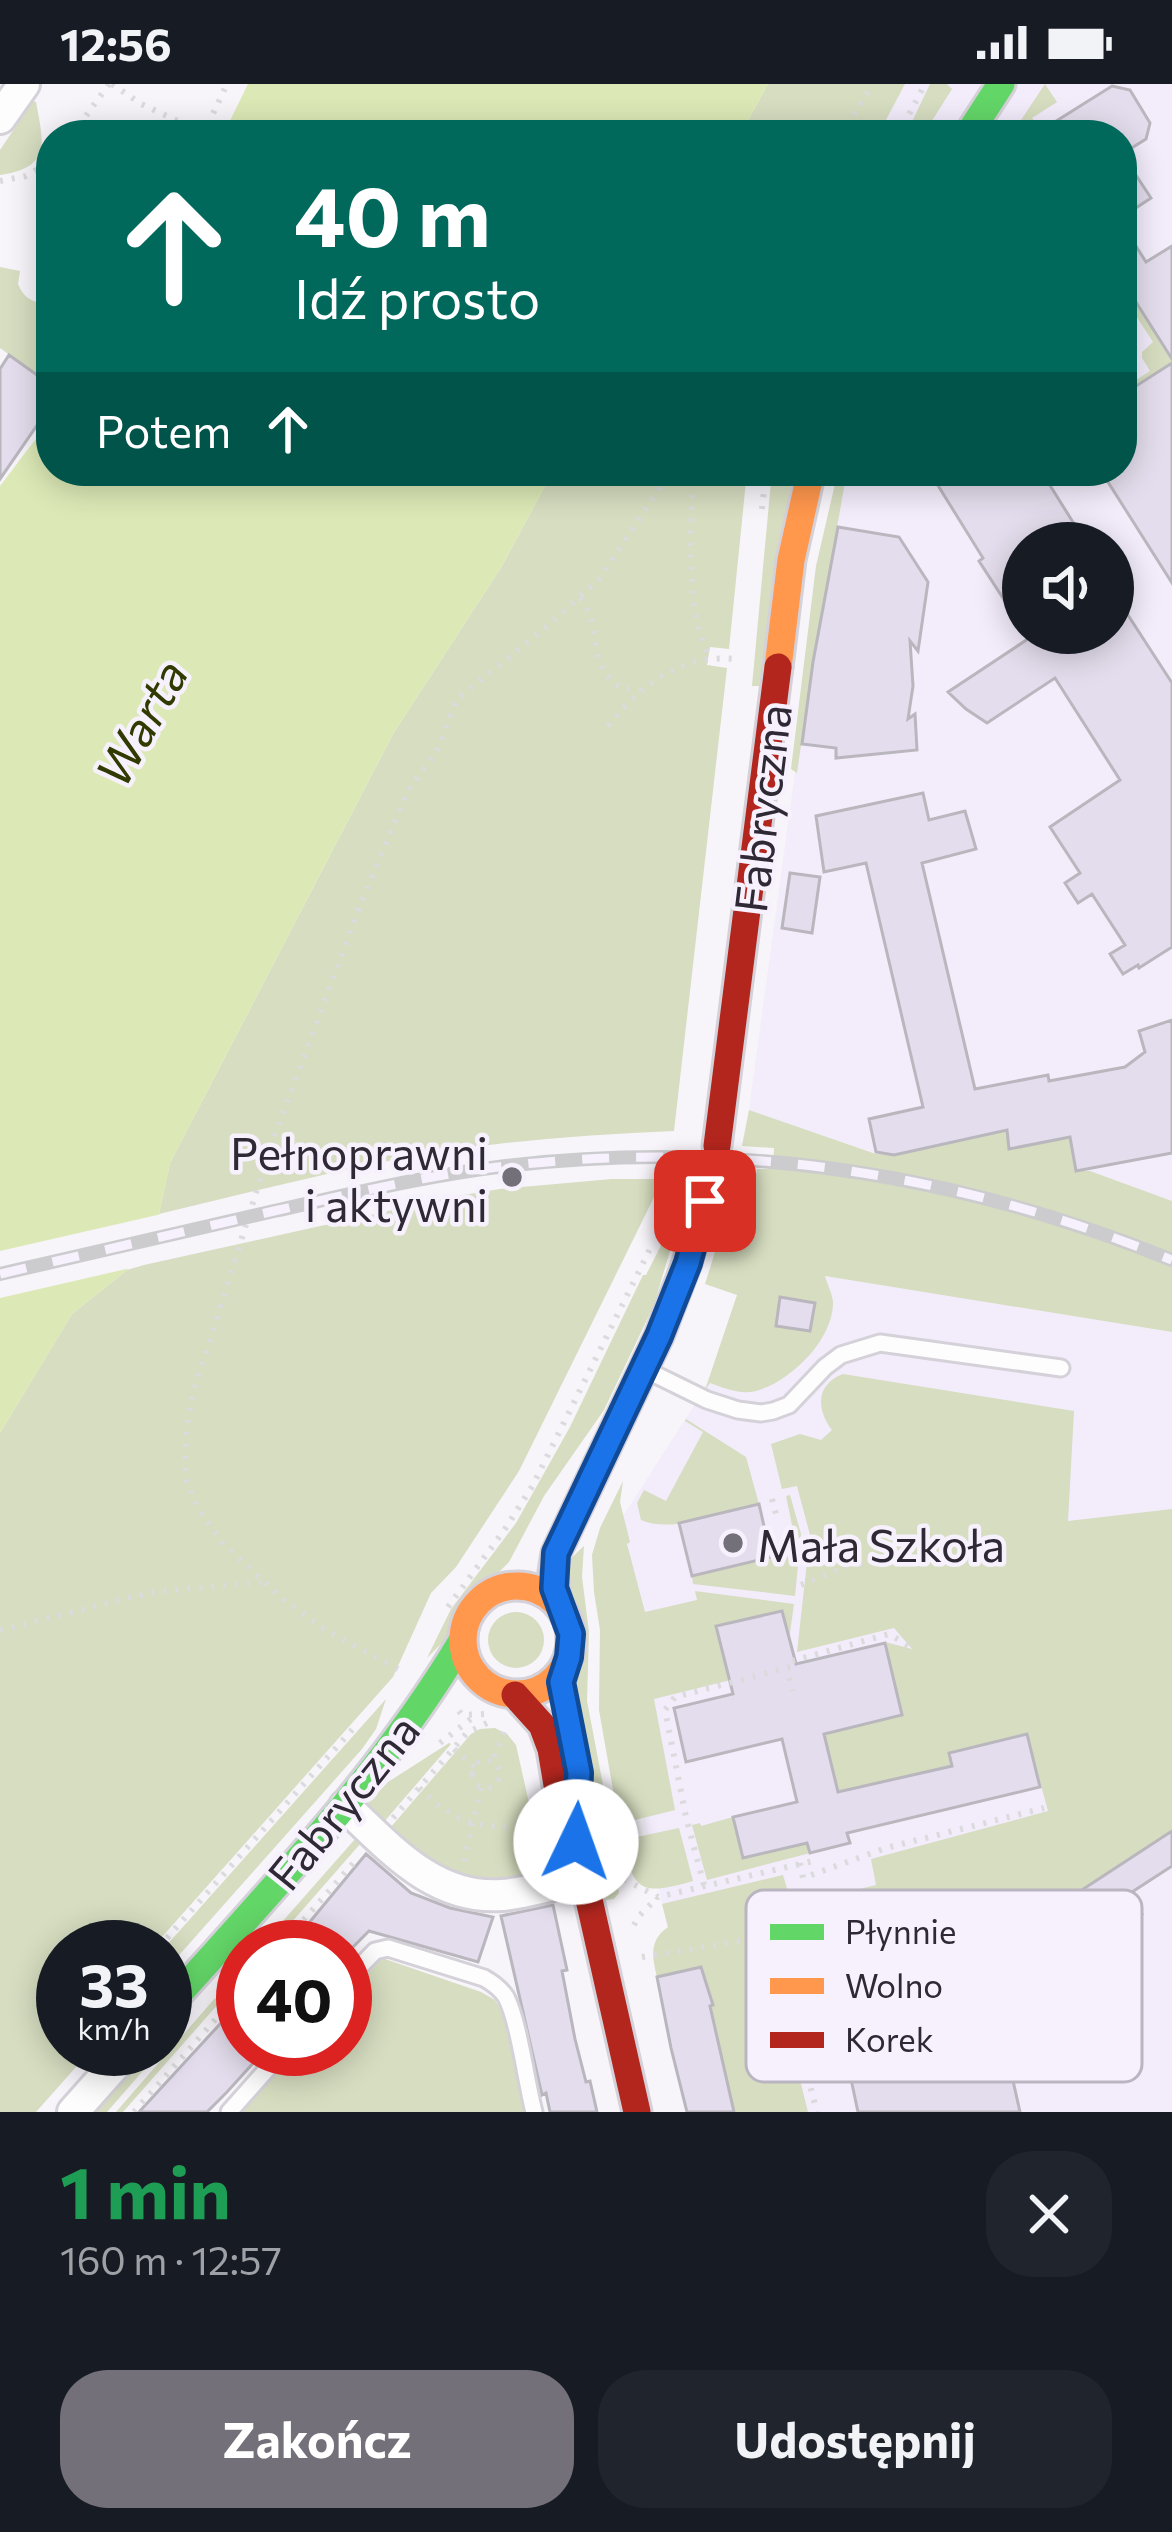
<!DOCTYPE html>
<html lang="pl">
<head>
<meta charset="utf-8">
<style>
	body { margin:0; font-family:Commissioner,sans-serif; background:#20242c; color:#f1f3f6; height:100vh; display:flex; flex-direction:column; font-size:45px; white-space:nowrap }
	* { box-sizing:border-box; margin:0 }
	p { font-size:39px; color:#9ea1a6 }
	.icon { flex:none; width:66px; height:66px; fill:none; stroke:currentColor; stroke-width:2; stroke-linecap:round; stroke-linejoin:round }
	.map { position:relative; height:2028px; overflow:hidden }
	.side { display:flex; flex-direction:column; background:#171b24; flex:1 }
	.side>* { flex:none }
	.guide { position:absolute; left:36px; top:36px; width:1101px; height:366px; border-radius:48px; box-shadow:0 6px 30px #0003; background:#00695c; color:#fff; overflow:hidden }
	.buttons { position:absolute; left:1002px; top:438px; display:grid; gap:24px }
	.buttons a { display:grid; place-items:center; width:132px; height:132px; border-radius:50%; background:#171b24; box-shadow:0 6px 30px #0003; font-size:60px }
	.speed { position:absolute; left:36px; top:1836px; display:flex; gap:24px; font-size:60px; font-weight:700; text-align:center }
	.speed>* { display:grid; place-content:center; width:156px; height:156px; border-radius:50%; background:#171b24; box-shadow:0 6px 30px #0003; line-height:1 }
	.speed small { font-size:30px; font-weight:400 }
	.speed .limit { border:18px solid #d22; background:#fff; color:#111 }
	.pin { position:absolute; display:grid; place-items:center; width:102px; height:102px; color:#fff; margin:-51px; border-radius:24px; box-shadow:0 6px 18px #0006 }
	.me { position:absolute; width:132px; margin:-66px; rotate:3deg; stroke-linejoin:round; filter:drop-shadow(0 0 9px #0008) }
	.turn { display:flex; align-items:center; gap:42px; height:252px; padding:0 60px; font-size:54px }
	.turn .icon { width:156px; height:156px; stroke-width:2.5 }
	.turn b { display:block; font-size:84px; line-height:102px }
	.then { display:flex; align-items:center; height:114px; padding:0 60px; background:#0003; gap:24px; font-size:45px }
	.round { display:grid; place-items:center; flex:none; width:126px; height:126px; border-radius:48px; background:#20242c }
	.overview { display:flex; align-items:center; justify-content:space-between; height:204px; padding:0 60px }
	h1 { font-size:72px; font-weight:700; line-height:90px; color:#1e9e55 }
	.cta { display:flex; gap:24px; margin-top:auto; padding:24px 60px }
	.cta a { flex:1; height:138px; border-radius:48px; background:#747079; color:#fff; font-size:48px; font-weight:700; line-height:138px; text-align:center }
	.cta a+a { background:#20242c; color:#f1f3f6 }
	.status { display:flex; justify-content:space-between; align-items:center; height:84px; padding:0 60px; background:#171b24; direction:ltr }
	.status svg { height:33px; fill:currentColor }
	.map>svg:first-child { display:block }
	.built { fill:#f3ecfb; fill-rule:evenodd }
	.green { fill:#d6ddc0 }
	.water { fill:#dce9b6 }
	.pier { fill:#f7f4fa }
	.building { fill:#e4dded; stroke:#bab6be; stroke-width:3 }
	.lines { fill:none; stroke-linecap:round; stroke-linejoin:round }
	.lane-casing { stroke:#d5d1d9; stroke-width:21 }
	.street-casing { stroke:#d5d1d9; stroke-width:36 }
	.fast-casing { stroke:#d5d1d9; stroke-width:33 }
	.slow-casing { stroke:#d5d1d9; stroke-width:33 }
	.jam-casing { stroke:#d5d1d9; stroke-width:33 }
	.path { stroke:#dbdadc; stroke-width:6; stroke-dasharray:3 9; stroke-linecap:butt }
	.lane { stroke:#fefdfe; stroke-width:15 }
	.street { stroke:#fefdfe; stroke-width:30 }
	.fast { stroke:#63d668; stroke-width:27 }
	.slow { stroke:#ff974d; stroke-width:27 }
	.jam { stroke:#b3261e; stroke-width:27 }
	.rail-casing { stroke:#ccccce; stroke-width:14 }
	.rail { stroke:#f6f1fd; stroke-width:9; stroke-dasharray:27; stroke-linecap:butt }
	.route-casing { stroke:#114b97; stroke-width:30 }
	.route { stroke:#1a73e8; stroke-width:21 }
	.poi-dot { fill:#747079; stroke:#f6f1fd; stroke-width:4.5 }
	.labels { text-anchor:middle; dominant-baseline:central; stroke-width:9; stroke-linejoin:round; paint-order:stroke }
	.street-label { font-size:45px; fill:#2e2934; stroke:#f6f1fd }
	.poi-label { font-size:45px; fill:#2e2934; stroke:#f6f1fd; text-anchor:end }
	.water-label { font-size:48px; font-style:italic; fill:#313b01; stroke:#f6f1fd }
	.key { fill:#f6f1fd; stroke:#bab5c1; stroke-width:3 }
	.key-label { font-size:33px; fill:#2e2934 }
</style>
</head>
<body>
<div class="status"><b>12:56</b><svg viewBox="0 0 49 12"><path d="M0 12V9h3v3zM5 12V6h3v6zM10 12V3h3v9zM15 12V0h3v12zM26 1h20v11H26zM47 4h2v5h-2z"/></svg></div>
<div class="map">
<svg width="1172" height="2028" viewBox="0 0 1172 2028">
	<rect width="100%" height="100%" fill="#f7f4fa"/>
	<path class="built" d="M 905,0 L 1172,0 L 1172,1117 L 1090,1087 L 1049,1112 L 904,1079 L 749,1026 L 814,549 L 846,387 L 1122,387 L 1122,51 L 878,51 ZM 1023,459 L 1113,459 L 1113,549 L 1023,549 Z
		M 770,1183 L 1172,1248 L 1172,1726 L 671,1857 L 603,1569 L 618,1440 L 715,1289 Z
		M 1172,1747 L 1172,2028 L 808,2028 L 779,1911 L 758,1874 L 772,1844 L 913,1813 L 915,1823 L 948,1814 L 960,1814 L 980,1859 L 1036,1836 Z"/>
	<path class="green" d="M 768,0 L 905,0 L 878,51 L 740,51 Z
		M 930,0 L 947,0 L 952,5 L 923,51 L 907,48 Z
		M 1045,0 L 1057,18 L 1032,34 L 1041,46 L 1034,51 L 1011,51 Z
		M 33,17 L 36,18 C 44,61 51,83 0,91 L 0,66 Z
		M 0,183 L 20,187 L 18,200 C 24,215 35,221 51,218 L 51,301 L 0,264 Z
		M 1135,218 L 1172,274 L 1172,279 L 1125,309 L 1122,305 L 1150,287 L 1142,274 L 1142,268 L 1153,258 L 1129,221 Z
		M 553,387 L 747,387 L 729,565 L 710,563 L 707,581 L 727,584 L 674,1047 C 585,1051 497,1057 409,1073 C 325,1089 242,1110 159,1130 L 170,1079 L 393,650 L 502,482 Z
		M 772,387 L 793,387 L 759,602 L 752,602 Z
		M 838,387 L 847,387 L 813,578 L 797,689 L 791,685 L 816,482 Z
		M 749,1026 L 876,1070 L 894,1071 L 1007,1046 L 1009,1064 L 1070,1053 L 1076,1087 L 1090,1087 L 1172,1117 L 1172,1248 L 825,1192 C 827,1200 833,1211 833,1219 C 833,1256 790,1298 756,1307 C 740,1311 724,1304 710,1299 L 705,1306 L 737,1211 L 705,1200 L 735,1104 L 740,1096 L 745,1096 L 745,1090 L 756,1090 L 757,1085 L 773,1085 L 774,1064 L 742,1062 Z
		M 612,1095 L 663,1095 L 519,1387 L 456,1483 L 431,1509 L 393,1593 L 153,1863 L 63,1863 L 63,1965 L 92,1965 L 36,2028 L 0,2028 L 0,1349 L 72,1230 L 127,1186 L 144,1181 L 451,1113 L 500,1105 Z
		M 686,1112 L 654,1221 L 604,1326 L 544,1412 L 509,1478 L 495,1492 L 479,1499 L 462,1516 L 454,1532 L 450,1551 L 427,1574 L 451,1525 L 516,1439 L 570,1343 L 643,1191 L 646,1191 Z
		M 843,1290 L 1074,1327 L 1068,1437 L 1172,1425 L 1172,1747 L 1036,1836 L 979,1859 L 960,1814 L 918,1820 L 916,1827 L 912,1813 L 773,1844 L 759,1874 L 779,1911 L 808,2028 L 734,2028 L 710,1922 L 713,1920 L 701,1883 L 657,1893 C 652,1873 649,1856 668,1843 L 662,1820 L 783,1791 L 792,1821 L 876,1801 L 871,1775 L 1048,1727 L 1027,1650 L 949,1669 L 952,1682 L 838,1708 L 824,1650 L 901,1631 L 885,1558 L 912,1565 L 894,1544 L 797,1568 L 810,1451 L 797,1402 L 782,1405 L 771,1360 L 800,1350 L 821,1356 L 832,1346 C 816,1325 816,1300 843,1290 Z
		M 686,1335 L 746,1373 L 759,1420 C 727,1428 671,1450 641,1436 L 637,1419 L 644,1406 L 666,1417 L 703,1348 L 685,1337 Z
		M 623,1397 L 620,1418 L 630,1458 L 627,1460 L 645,1528 L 697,1516 L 695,1507 L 794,1520 L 789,1556 L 767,1587 L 654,1615 L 675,1726 L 619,1740 L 599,1626 L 600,1546 L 594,1508 L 592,1471 L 600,1444 Z
		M 790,1411 L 801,1450 L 795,1512 L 693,1500 L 692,1492 L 771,1473 L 769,1462 L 795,1455 L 786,1412 Z
		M 584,1462 L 582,1493 L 589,1548 L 587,1617 L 611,1743 L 595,1744 L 590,1735 L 584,1659 L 572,1605 L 583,1569 L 584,1549 L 563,1482 Z
		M488 1556a28 28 0 1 1 56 0a28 28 0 1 1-56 0Z
		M 386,1615 L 376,1645 L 362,1665 L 165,1887 L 165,1863 Z
		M 495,1644 L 507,1650 L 516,1661 L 544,1786 C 488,1808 429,1790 390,1744 L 471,1650 L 480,1645 Z
		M 449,1659 L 451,1660 L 377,1746 L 365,1722 L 388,1698 Z
		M 733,1733 L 743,1774 L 807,1759 L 810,1769 L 707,1796 L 692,1741 L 700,1739 L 701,1742 Z
		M 679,1744 L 693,1797 C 643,1811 633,1810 623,1756 Z
		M 356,1754 L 361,1759 L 270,1863 L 260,1863 Z
		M 611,1758 L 619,1809 L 614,1815 L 606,1816 L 596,1768 L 600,1762 Z
		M 382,1874 L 481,1908 L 495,1916 L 503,1929 L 526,2028 L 240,2028 L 298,1965 L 345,1965 L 345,1914 Z
		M 215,1914 L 220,1918 L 123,2028 L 116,2028 Z
		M 151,1965 L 162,1965 L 107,2028 L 96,2028 Z"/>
	<path class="water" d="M 248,0 L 768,0 L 740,51 L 223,51 Z
		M 51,335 L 51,387 L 553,387 L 502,482 L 393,650 L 170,1079 L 159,1131 L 127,1186 L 72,1230 L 0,1349 L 0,402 Z"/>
	<path class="pier" d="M 166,1129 L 135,1183 L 0,1214 L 0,1167 Z"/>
	<path class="building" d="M 1112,2 L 1130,6 L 1150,39 L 1146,55 L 1122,70 L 1151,114 L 1122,133 L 1122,51 L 1034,51 Z
		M 1122,140 L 1146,178 L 1172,162 L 1172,275 L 1122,196 Z
		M 9,271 L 51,301 L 51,321 L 0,395 L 0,285 Z
		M 1172,279 L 1172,499 L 1101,387 L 1122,387 L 1122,311 Z
		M 929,387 L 1041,387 L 1086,459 L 1023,459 L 1023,545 L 979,477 L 983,474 Z
		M 838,443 L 899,453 L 928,498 L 918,567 L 910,557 L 913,602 L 908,635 L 915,630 L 917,666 L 836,674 L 836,664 L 802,660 L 813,578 Z
		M 1113,508 L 1172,599 L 1172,863 L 1139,884 L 1138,881 L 1123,890 L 1110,870 L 1125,861 L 1092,810 L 1078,819 L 1065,799 L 1080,789 L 1050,743 L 1120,696 L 1055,594 L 987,639 L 966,625 L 948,608 L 1037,549 L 1113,549 Z
		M 923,709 L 929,736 L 965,727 L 976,765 L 922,779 L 975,1005 L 1048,991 L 1049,997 L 1125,983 L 1145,968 L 1139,947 L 1172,936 L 1172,1069 L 1076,1087 L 1070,1053 L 1009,1065 L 1007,1046 L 894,1071 L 876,1068 L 869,1035 L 923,1023 L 866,779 L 824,788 L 816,732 Z
		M 790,789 L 820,793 L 812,849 L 782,844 Z
		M 780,1213 L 815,1219 L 810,1247 L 776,1242 Z
		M 759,1420 L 771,1473 L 692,1492 L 679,1439 Z
		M 782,1527 L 796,1580 L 885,1559 L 902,1631 L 824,1650 L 838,1708 L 952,1682 L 949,1669 L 1027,1650 L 1040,1703 L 847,1749 L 850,1759 L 810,1769 L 807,1759 L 743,1774 L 733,1733 L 797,1718 L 782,1655 L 686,1678 L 674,1624 L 733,1610 L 716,1542 Z
		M 1172,1747 L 1172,1782 L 1129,1810 L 1142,1830 L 1091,1864 L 1062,1819 Z
		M 366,1770 L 411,1809 L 450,1824 L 493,1833 L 478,1878 L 369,1847 L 353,1863 L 289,1863 Z
		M 913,1813 L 915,1821 L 948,1814 L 973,1926 L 996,1921 L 1020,2028 L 858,2028 L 818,1840 L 887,1826 L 886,1819 Z
		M 553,1821 L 567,1886 L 562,1887 L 575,1955 L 586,1998 L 590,1997 L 597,2028 L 550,2028 L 546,2009 L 542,2011 L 501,1832 Z
		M 701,1883 L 713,1921 L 710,1922 L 734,2028 L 687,2028 L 671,1964 L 657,1893 Z
		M 243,1915 L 243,1965 L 266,1965 L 227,2008 L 207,2028 L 139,2028 Z"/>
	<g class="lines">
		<defs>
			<path id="lane" d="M 646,1286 L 707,1316 L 738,1326 L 761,1329 L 773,1327 L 789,1321 L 825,1283 L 841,1271 L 880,1259 L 1061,1284
				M 345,1898 L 375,1867 L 388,1864 L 484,1894 C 493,1899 500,1904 506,1913 C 519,1938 526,1998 534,2028
				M 229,2028 L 285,1965"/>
			<path id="street" d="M 0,34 L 24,0
				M 345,1722 C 390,1764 434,1816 502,1811 C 529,1809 557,1799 583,1793
				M 73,2028 L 129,1965"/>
			<path id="fast" d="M 968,51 L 1001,0
				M 165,1925 C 270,1807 381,1693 462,1557"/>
			<path id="slow" d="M 778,583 L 791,476 L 811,387
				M463 1556a54 54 0 1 1 108 0a54 54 0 1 1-108 0Z
				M 557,1519 L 553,1488 L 556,1469 L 659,1252 L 687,1179 L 710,1096"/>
			<path id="jam" d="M 717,1062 L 778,583
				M 515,1611 L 542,1641 L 551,1665 L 557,1701 L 576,1758 L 637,2028"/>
		</defs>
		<use href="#lane" class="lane-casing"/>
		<use href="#street" class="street-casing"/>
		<use href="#fast" class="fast-casing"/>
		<use href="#slow" class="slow-casing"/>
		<use href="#jam" class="jam-casing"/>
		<path class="path" d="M 112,0 L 141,20 L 204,49
			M 889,43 L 895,47
			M 72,51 L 109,0
			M 203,51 L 227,0
			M 841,51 L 873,0
			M 898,51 L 925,0
			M 0,97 L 26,92 L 51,77
			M 695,387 C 689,433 686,534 710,573
			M 762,425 L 766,387
			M 580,514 C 606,547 582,574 620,604 L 640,605
			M 608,642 C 642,600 679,570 736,575
			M 772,1415 L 778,1438
			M 801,1501 L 847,1482 L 860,1480 L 859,1475
			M 448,1523 L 505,1445 L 533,1401 L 650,1165
			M 0,1546 L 153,1508 L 261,1498
			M 792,1577 L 889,1550 L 912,1564
			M 398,1585 L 324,1545 L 284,1516 L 223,1459 L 198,1425 L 185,1393 L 186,1346 L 192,1313 L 270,1064 L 358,827 L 408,706 L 436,669 L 457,615 L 545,544 L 599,495 L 671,387
			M 789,1594 L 793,1607
			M 459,1627 L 462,1631 L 485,1630
			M 440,1659 L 472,1634
			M 454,1665 L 474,1683
			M 494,1673 L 504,1648
			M472 1690a14 14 0 1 1 28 0a14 14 0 1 1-28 0Z
			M 419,1704 C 457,1741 483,1748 535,1739
			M 393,1734 L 467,1649 L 489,1638
			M 464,1777 L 481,1704
			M 800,1779 L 803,1794 L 886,1764 L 1044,1724
			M 624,1795 L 658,1813 L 813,1777
			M 704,1801 L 686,1733 L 665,1626 L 675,1613 L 791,1583
			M 634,1841 L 639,1832 L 658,1813
			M 159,1863 L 358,1639
			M 280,1863 L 357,1775
			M 642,1873 L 771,1852 L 817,2028
			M 134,2028 L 243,1904"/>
		<use href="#lane" class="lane"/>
		<use href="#street" class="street"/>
		<use href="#fast" class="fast"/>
		<use href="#slow" class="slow"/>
		<use href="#jam" class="jam"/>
		<defs>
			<path id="rail" d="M 0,1190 C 91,1169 183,1148 274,1127 C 351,1110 428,1091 506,1082 C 737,1055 957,1089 1172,1176"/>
		</defs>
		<use href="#rail" class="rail-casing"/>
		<use href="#rail" class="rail"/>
	</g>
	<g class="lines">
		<defs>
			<path id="route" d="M 576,1758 L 579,1689 L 561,1598 L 569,1573 L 571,1550 L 554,1504 L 556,1469 L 659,1252 L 688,1179 L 705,1117"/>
		</defs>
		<use href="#route" class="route-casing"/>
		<use href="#route" class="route"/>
	</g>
	<g class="poi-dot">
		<circle cx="512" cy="1093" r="12"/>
		<circle cx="733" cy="1459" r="12"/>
	</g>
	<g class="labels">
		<g class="street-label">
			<text transform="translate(761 724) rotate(-83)">Fabryczna</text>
			<text transform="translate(342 1717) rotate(-51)">Fabryczna</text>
		</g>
		<g class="poi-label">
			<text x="488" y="1067">Pełnoprawni<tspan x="488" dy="52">i aktywni</tspan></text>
			<text x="757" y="1459" text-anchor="start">Mała Szkoła</text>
		</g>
		<g class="water-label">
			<text transform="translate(140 638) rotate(-61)">Warta</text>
		</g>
	</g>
	<rect x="746" y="1806" width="396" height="192" rx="18" class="key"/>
	<rect x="770" y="1840" width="54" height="16" fill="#63d668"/>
	<rect x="770" y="1894" width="54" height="16" fill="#ff974d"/>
	<rect x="770" y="1948" width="54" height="16" fill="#b3261e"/>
	<g class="key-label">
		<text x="845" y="1860">Płynnie</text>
		<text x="845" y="1914">Wolno</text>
		<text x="845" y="1968">Korek</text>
	</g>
</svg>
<div class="buttons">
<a><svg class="icon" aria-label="sound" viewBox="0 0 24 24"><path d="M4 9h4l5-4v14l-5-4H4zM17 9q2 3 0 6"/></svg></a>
</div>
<div class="speed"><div>33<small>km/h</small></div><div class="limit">40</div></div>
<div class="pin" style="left:705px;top:1117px;background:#d93025"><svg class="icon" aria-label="arrive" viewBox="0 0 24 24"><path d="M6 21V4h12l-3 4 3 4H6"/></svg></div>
<svg class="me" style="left:576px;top:1758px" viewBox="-20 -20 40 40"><circle r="19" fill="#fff"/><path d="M0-13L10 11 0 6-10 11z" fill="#1a73e8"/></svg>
<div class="guide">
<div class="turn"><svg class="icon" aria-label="ahead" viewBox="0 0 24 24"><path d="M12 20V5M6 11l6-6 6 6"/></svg><div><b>40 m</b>Idź prosto</div></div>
<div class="then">Potem<svg class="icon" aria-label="ahead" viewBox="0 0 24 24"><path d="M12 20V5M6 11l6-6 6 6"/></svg></div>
</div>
</div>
<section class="side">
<div class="overview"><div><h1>1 min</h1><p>160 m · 12:57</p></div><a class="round"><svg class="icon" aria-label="close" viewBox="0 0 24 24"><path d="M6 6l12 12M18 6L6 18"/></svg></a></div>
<div class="cta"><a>Zakończ</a><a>Udostępnij</a></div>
</section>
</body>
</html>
